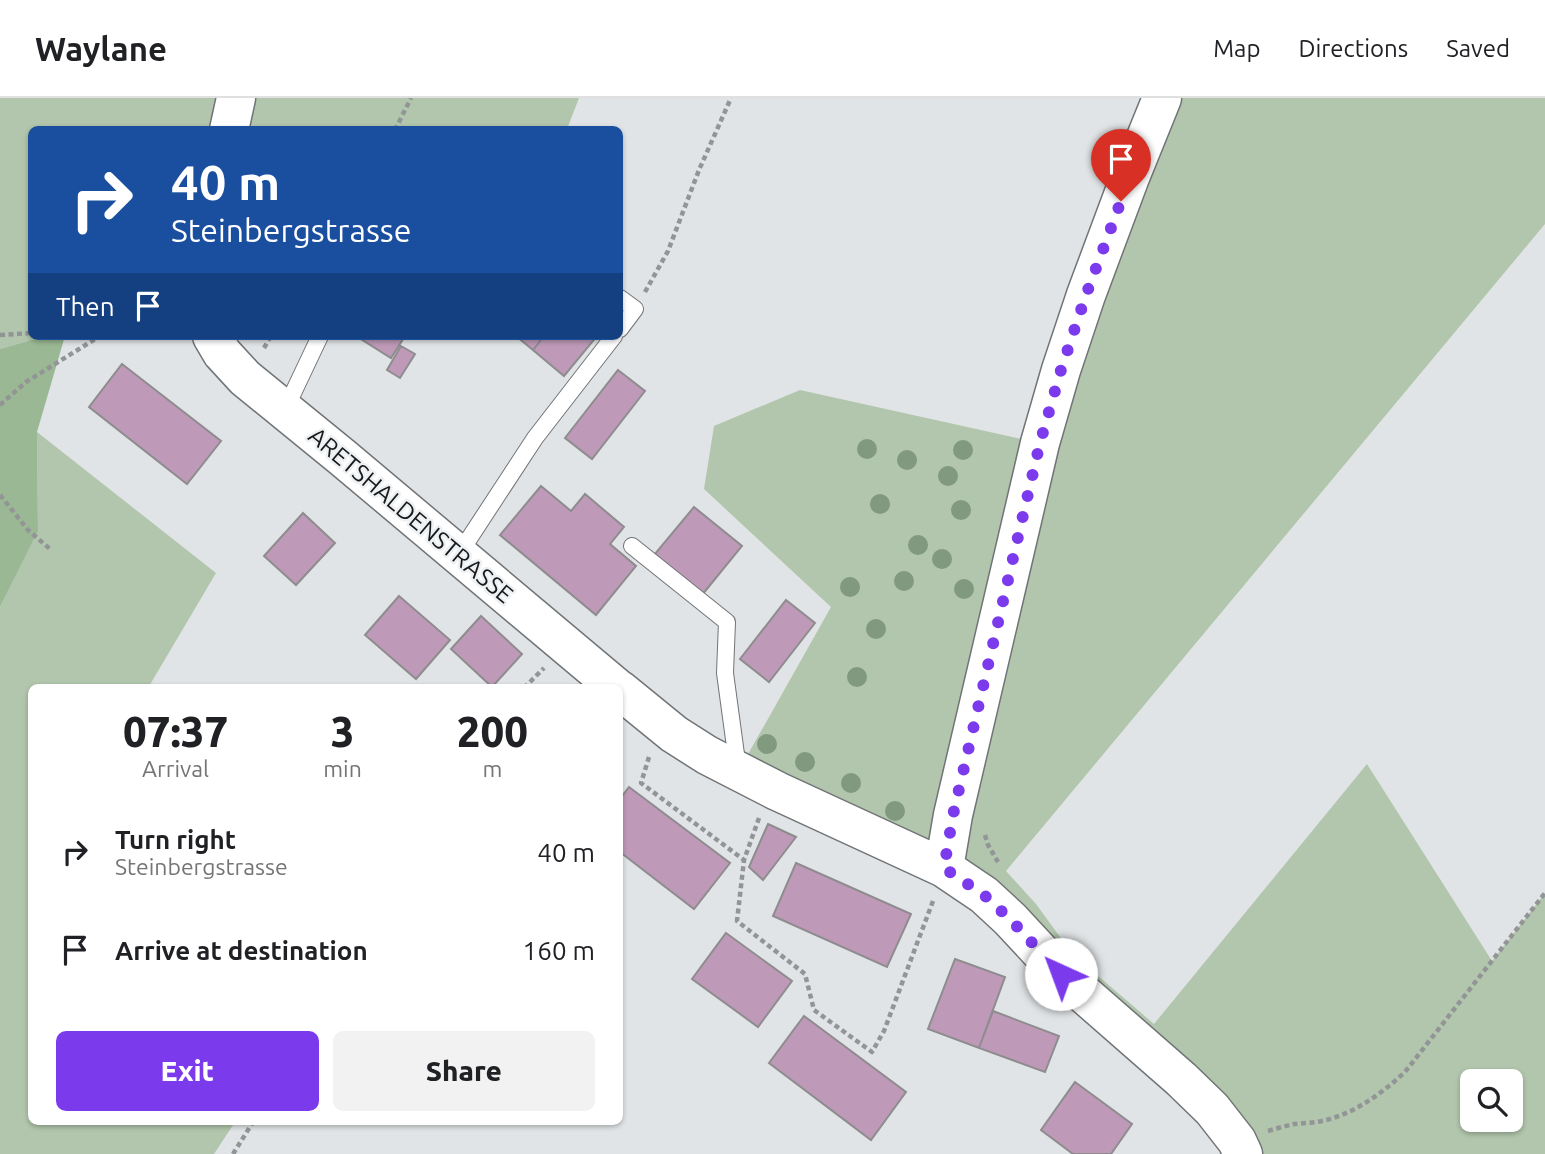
<!DOCTYPE html>
<html lang="en">
<head>
<meta charset="utf-8">
<style>
	body { margin:0; font-family:Ubuntu,sans-serif; background:#f2f2f2; color:#202124; height:100vh; display:flex; flex-direction:column; font-size:26px; white-space:nowrap }
	* { box-sizing:border-box; margin:0 }
	p { font-size:23px; color:#757577 }
	.icon { flex:none; width:38px; height:38px; fill:none; stroke:currentColor; stroke-width:2; stroke-linecap:round; stroke-linejoin:round }
	.map { position:relative; flex:1; overflow:hidden }
	.details { position:absolute; left:28px; top:586px; width:595px; height:441px; display:flex; flex-direction:column; background:#fff; border-radius:10px; box-shadow:0 2px 5px #0004 }
	.details>* { flex:none }
	.guide { position:absolute; left:28px; top:28px; width:595px; height:214px; border-radius:10px; box-shadow:0 2px 5px #0004; background:#1a4fa0; color:#fff; overflow:hidden }
	.buttons { position:absolute; left:1460px; top:971px; display:grid; gap:14px }
	.buttons a { display:grid; place-items:center; width:63px; height:63px; border-radius:10px; background:#fff; box-shadow:0 2px 5px #0004; font-size:35px }
	.pin { position:absolute; display:grid; place-items:center; width:60px; height:60px; color:#fff; margin:-72px -30px; border-radius:50% 50% 50% 0; rotate:-45deg; box-shadow:0 0 7px #0007 }
	.pin .icon { rotate:45deg }
	.me { position:absolute; width:77px; margin:-38px; rotate:317deg; stroke-linejoin:round; filter:drop-shadow(0 0 5px #0008) }
	.turn { display:flex; align-items:center; gap:24px; height:147px; padding:0 28px; font-size:32px }
	.turn .icon { width:91px; height:91px; stroke-width:2.5 }
	.turn b { display:block; font-size:49px; line-height:60px }
	.then { display:flex; align-items:center; height:66px; padding:0 28px; background:#0003; gap:14px; font-size:26px }
	.eta { display:flex; justify-content:space-evenly; align-items:center; height:119px; text-align:center }
	.eta b { font-size:42px; font-weight:800; line-height:49px }
	.button { display:flex; gap:14px; margin-top:auto; padding:14px 28px }
	.button a { flex:1; height:80px; border-radius:10px; background:#7c3aed; color:#fff; font-size:28px; font-weight:800; line-height:80px; text-align:center }
	.button a+a { background:#f2f2f2; color:#202124 }
	ul { padding:0; list-style:none }
	li { display:flex; align-items:center; gap:21px; height:98px; padding:0 28px }
	li div { flex:1 }
	li b { display:block; font-size:26px }
	li em { font-style:normal }
	header { display:flex; align-items:center; gap:42px; box-sizing:border-box; height:98px; padding:0 35px; background:#fff; border-bottom:2px solid #e0e0e0 }
	header strong { font-size:33px }
	nav { display:flex; gap:38px; margin-inline-start:auto; font-size:24px }
	.map>svg:first-child { display:block }
	.green { fill:#b1c6ac; fill-rule:evenodd }
	.forest { fill:#9bb894 }
	.building { fill:#be9ab8; stroke:#8e8c8e; stroke-width:2 }
	.lines { fill:none; stroke-linecap:round; stroke-linejoin:round }
	.service-casing { stroke:#717476; stroke-width:18 }
	.tertiary-casing { stroke:#717476; stroke-width:41 }
	.path { stroke:#929496; stroke-width:4.5; stroke-dasharray:5 3.5; stroke-linecap:butt }
	.service { stroke:#fff; stroke-width:16 }
	.tertiary { stroke:#fff; stroke-width:38 }
	.tree { fill:#81997f }
	.route { stroke:#7c3aed; stroke-width:12; stroke-dasharray:0 21.6 }
	.labels { text-anchor:middle; dominant-baseline:central; stroke-width:5; stroke-linejoin:round; paint-order:stroke }
	.street-label { font-size:24px; fill:#171819; stroke:#eef1f3 }
</style>
</head>
<body>
<header>
<strong>Waylane</strong>
<nav><a>Map</a><a>Directions</a><a>Saved</a></nav>
</header>
<div class="map">
<svg width="1545" height="1056" viewBox="0 0 1545 1056">
	<rect width="100%" height="100%" fill="#e1e4e6"/>
	<path class="green" d="M 0,0 L 579,0 L 567,31 L 32,32 L 32,238 L 45,238 L 0,251 Z
		M 1162,0 L 1545,0 L 1545,126 L 1006,773 L 1036,806 L 1060,839 L 1082,864 L 1154,926 L 1367,666 L 1492,863 L 1545,795 L 1545,1056 L 1243,1056 L 1011,821 L 738,674 L 831,509 L 704,391 L 714,328 L 800,292 L 1040,345 ZM 1472,984 L 1510,984 L 1510,1022 L 1472,1022 Z
		M 37,334 L 216,475 L 148,590 L 32,590 L 32,1024 L 235,1024 L 214,1056 L 0,1056 L 0,509 L 38,432 Z"/>
	<path class="forest" d="M 45,238 L 65,238 L 37,334 L 38,433 L 0,509 L 0,251 Z"/>
	<path class="building" d="M 356,238 L 405,238 L 391,260 Z
		M 516,238 L 544,238 L 533,252 Z
		M 544,238 L 597,238 L 564,278 L 533,252 Z
		M 401,248 L 415,256 L 400,280 L 387,272 Z
		M 122,266 L 221,343 L 187,386 L 89,309 Z
		M 618,272 L 645,293 L 592,361 L 565,340 Z
		M 541,388 L 571,413 L 585,396 L 624,429 L 610,446 L 636,468 L 596,517 L 500,437 Z
		M 694,409 L 742,448 L 702,497 L 654,457 Z
		M 303,415 L 335,445 L 296,487 L 264,458 Z
		M 399,498 L 450,542 L 416,581 L 365,537 Z
		M 786,502 L 815,525 L 769,584 L 740,561 Z
		M 481,518 L 522,556 L 492,589 L 451,551 Z
		M 629,689 L 730,765 L 694,811 L 620,754 L 620,701 Z
		M 768,726 L 796,739 L 763,782 L 749,769 Z
		M 796,765 L 911,816 L 887,869 L 773,818 Z
		M 726,835 L 792,883 L 758,929 L 692,881 Z
		M 955,861 L 1005,879 L 979,950 L 928,931 Z
		M 993,913 L 1059,938 L 1045,974 L 979,950 Z
		M 804,918 L 906,994 L 871,1042 L 769,965 Z
		M 1075,984 L 1132,1026 L 1111,1056 L 1073,1056 L 1041,1032 Z"/>
	<g class="lines">
		<defs>
			<path id="service" d="M 620,200 L 635,211 L 620,231
				M 285,312 L 320,238
				M 632,448 L 727,524 L 725,575 L 738,671
				M 459,456 L 535,340 L 614,238"/>
			<path id="tertiary" d="M 1162,0 L 1130,79 L 1086,197 L 1061,272 L 1040,345 L 953,717 L 944,770 L 984,797 L 1010,821 L 1061,876 L 1181,981 L 1212,1011 L 1237,1043 L 1243,1056
				M 229,32 L 236,0
				M 212,238 L 222,255 L 245,280 L 342,359 L 617,590
				M 620,592 L 674,636 L 707,657 L 777,693 L 944,770"/>
		</defs>
		<use href="#service" class="service-casing"/>
		<use href="#tertiary" class="tertiary-casing"/>
		<path class="path" d="M 395,32 L 411,0
			M 645,194 L 668,153 L 699,72 L 731,0
			M 0,237 L 32,235
			M 264,250 L 271,238
			M 0,307 L 26,284 L 100,238
			M 0,397 L 28,432 L 50,451
			M 524,590 L 544,570
			M 649,659 L 641,685 L 744,762
			M 759,720 L 744,762 L 737,823 L 805,876 L 814,912 L 872,954 L 884,933 L 933,803
			M 985,737 L 988,747 L 998,764
			M 1268,1033 C 1277,1030 1286,1028 1294,1026 C 1303,1025 1313,1025 1322,1023 C 1354,1016 1381,996 1405,974 L 1545,795
			M 233,1056 L 253,1024"/>
		<use href="#service" class="service"/>
		<use href="#tertiary" class="tertiary"/>
	</g>
	<g class="tree">
		<circle cx="867" cy="351" r="10"/>
		<circle cx="963" cy="352" r="10"/>
		<circle cx="907" cy="362" r="10"/>
		<circle cx="948" cy="378" r="10"/>
		<circle cx="880" cy="406" r="10"/>
		<circle cx="961" cy="412" r="10"/>
		<circle cx="918" cy="447" r="10"/>
		<circle cx="942" cy="461" r="10"/>
		<circle cx="904" cy="483" r="10"/>
		<circle cx="850" cy="489" r="10"/>
		<circle cx="964" cy="491" r="10"/>
		<circle cx="876" cy="531" r="10"/>
		<circle cx="857" cy="579" r="10"/>
		<circle cx="767" cy="646" r="10"/>
		<circle cx="805" cy="664" r="10"/>
		<circle cx="851" cy="685" r="10"/>
		<circle cx="895" cy="713" r="10"/>
	</g>
	<g class="lines">
		<path class="route" d="M 1061,876 L 1010,821 L 984,797 L 944,770 L 953,717 L 1040,345 L 1061,272 L 1086,197 L 1121,103"/>
	</g>
	<g class="labels">
		<g class="street-label">
			<text transform="translate(411 417) rotate(40)">ARETSHALDENSTRASSE</text>
		</g>
	</g>
</svg>
<div class="buttons">
<a><svg class="icon" aria-label="search" viewBox="0 0 24 24"><circle cx="10" cy="10" r="6"/><path d="M15 15l6 6"/></svg></a>
</div>
<div class="pin" style="left:1121px;top:103px;background:#d93025"><svg class="icon" aria-label="arrive" viewBox="0 0 24 24"><path d="M6 21V4h12l-3 4 3 4H6"/></svg></div>
<svg class="me" style="left:1061px;top:876px" viewBox="-20 -20 40 40"><circle r="19" fill="#fff"/><path d="M0-13L10 11 0 6-10 11z" fill="#7c3aed"/></svg>
<div class="guide">
<div class="turn"><svg class="icon" aria-label="right" viewBox="0 0 24 24"><path d="M7 20v-9h11M14 6l5 5-5 5"/></svg><div><b>40 m</b>Steinbergstrasse</div></div>
<div class="then">Then<svg class="icon" aria-label="arrive" viewBox="0 0 24 24"><path d="M6 21V4h12l-3 4 3 4H6"/></svg></div>
</div>
<section class="details">
<div class="eta">
<div><b>07:37</b><p>Arrival</p></div>
<div><b>3</b><p>min</p></div>
<div><b>200</b><p>m</p></div>
</div>
<ul>
<li><svg class="icon" aria-label="right" viewBox="0 0 24 24"><path d="M7 20v-9h11M14 6l5 5-5 5"/></svg><div><b>Turn right</b><p>Steinbergstrasse</p></div><em>40 m</em></li>
<li><svg class="icon" aria-label="arrive" viewBox="0 0 24 24"><path d="M6 21V4h12l-3 4 3 4H6"/></svg><div><b>Arrive at destination</b></div><em>160 m</em></li>
</ul>
<div class="button"><a>Exit</a><a>Share</a></div>
</section>
</div>
</body>
</html>
